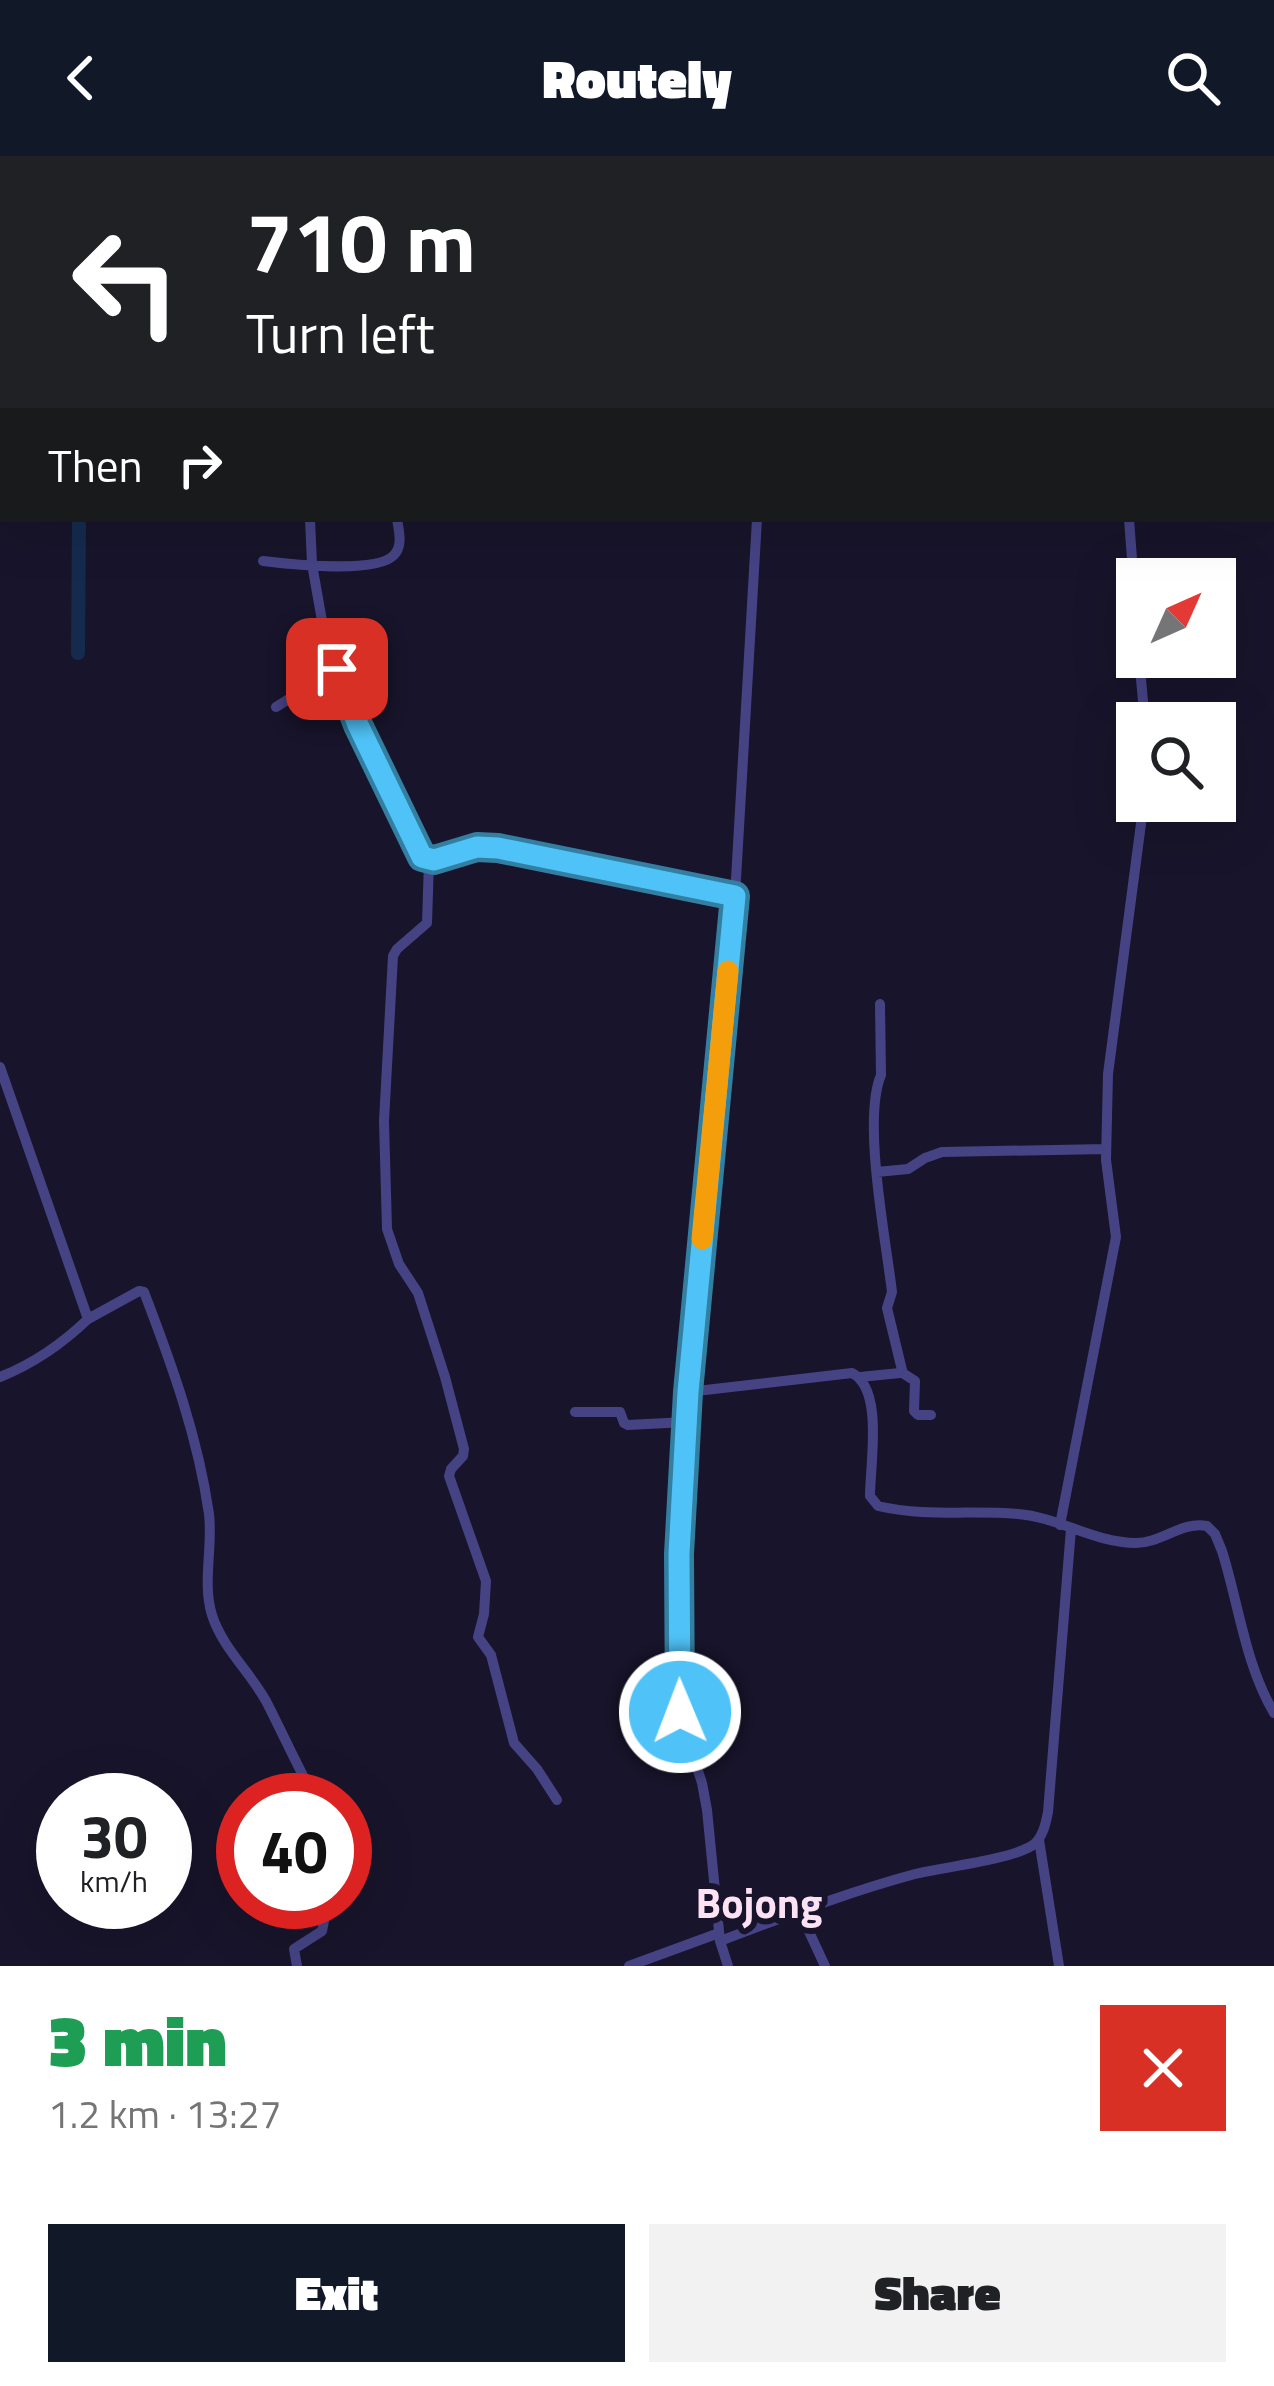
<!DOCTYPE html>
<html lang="en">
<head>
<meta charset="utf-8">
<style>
	body { margin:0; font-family:"Titillium Web",sans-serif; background:#f2f2f2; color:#202124; height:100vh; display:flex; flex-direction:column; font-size:45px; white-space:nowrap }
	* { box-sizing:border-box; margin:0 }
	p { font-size:39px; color:#757577 }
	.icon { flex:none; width:66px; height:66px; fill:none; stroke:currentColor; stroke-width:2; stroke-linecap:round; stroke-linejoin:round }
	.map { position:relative; height:1810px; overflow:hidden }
	.drawer { display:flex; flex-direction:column; background:#fff; flex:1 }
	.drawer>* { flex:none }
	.banner { position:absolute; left:0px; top:0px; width:1275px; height:366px; box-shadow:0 12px 48px #0002; background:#202124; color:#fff; overflow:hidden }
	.needle { width:78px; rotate:45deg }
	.buttons { position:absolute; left:1116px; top:402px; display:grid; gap:24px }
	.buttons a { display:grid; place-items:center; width:120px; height:120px; border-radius:0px; background:#fff; box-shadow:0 12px 48px #0002; font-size:60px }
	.speed { position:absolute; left:36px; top:1617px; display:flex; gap:24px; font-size:60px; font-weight:700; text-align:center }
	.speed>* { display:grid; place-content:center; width:156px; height:156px; border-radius:50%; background:#fff; box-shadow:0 12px 48px #0002; line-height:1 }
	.speed small { font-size:30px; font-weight:400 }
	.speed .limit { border:18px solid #d22; background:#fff; color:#111 }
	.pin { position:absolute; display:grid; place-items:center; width:102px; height:102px; color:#fff; margin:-51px; border-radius:24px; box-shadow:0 6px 18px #0006 }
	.me { position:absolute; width:132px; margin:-66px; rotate:359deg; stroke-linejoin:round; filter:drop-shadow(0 0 9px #0008) }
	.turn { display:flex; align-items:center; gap:42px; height:252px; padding:0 48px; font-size:54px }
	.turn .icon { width:156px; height:156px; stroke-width:2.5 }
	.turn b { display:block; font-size:84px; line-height:102px }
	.then { display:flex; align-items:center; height:114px; padding:0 48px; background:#0003; gap:24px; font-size:45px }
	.round { display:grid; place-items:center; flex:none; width:126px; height:126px; border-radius:0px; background:#f2f2f2 }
	.summary { display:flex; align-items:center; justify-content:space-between; height:204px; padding:0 48px }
	h1 { font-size:72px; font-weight:800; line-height:90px; color:#1e9e55 }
	.primary-button { display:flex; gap:24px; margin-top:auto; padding:24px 48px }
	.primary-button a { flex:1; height:138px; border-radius:0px; background:#111827; color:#fff; font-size:48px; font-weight:800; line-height:138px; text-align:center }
	.primary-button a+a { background:#f2f2f2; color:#202124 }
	header { display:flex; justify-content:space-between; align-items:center; height:156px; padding:0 48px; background:#111827; color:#fff; font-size:54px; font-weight:800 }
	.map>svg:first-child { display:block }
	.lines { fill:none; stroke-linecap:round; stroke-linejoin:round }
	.stream { stroke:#152b4e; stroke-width:3 }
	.river { stroke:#152b4e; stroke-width:14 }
	.minor { stroke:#464385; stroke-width:10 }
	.route-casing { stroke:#337fa1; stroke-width:30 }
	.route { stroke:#4fc3f7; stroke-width:21 }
	.slow { stroke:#f59e0b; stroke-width:21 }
	.labels { text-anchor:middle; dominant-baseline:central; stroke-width:12; stroke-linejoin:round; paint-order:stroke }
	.quarter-label { font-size:42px; font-weight:bold; fill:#fce2f3; stroke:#18142b }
</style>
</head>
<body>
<header><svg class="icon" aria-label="back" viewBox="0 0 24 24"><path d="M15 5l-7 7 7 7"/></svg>Routely<svg class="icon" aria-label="search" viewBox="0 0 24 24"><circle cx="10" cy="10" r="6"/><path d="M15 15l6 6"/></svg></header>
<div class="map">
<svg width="1274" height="1810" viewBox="0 0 1274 1810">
	<rect width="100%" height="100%" fill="#18142b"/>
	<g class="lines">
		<path class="stream" d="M 994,3 L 996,0"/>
		<path class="river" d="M 220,3 L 220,0
			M 78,497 L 79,363"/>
		<path class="minor" d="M 1128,0 L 1128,3
			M 779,3 L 779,0
			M 1272,28 L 1274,27
			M 310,363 L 312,408 L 325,482 L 358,569 L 422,701 L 434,704 L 477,691 L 498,692 L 735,740
			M 1129,363 L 1137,469
			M 263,405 C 288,408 377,418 394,399 C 403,390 399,375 397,363
			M 1139,501 L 1145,567
			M 276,551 L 337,513
			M 429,705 L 427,767 L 397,793 L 393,800 L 384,965 L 387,1073 L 399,1108 L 418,1137 L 445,1221 L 464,1293 L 463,1300 L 451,1313 L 449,1320 L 486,1425 L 484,1458 L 478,1481 L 491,1499 L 514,1587 L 537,1613 L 557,1644
			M 0,911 L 88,1163 C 63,1187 33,1208 0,1221
			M 877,1016 L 908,1013 L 925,1002 L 942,996 L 1106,993
			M 88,1163 L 139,1135 L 144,1136 C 172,1209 198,1281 209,1358 C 213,1391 202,1427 212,1459 C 222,1491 250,1516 266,1545 C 283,1578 298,1612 316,1644
			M 901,1216 L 915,1225 L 914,1255 L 918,1259 L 931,1259
			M 860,1221 L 900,1217 L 902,1214 L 887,1152 L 892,1136 C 886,1084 862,964 881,919 L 880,848
			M 688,1236 L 852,1217 C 884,1233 870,1308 870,1340 L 878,1350 C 925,1361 971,1354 1018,1358 C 1058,1361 1095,1387 1136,1387 C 1161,1387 1182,1365 1207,1370 L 1215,1378 L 1222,1395 C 1239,1449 1245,1508 1274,1557
			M 575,1256 L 620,1256 L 624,1267 L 628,1269 L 686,1266
			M 1060,1369 L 1116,1081 L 1106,1004 L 1108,918 L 1144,645
			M 1039,1684 L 1059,1810
			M 345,1690 L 348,1697 L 345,1703
			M 799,1754 L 825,1810
			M 720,1785 C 784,1761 848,1736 915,1718 C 944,1711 1010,1704 1033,1689 C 1043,1682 1046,1666 1048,1656 L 1071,1373
			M 297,1810 L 294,1793 L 322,1775 L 326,1755 L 324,1746
			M 629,1810 L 719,1777
			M 728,1810 L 720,1785 L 707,1654 L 702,1627 L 680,1560 L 679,1398 L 688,1236 L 735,740 L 757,363"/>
	</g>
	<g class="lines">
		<defs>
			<path id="route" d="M 337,513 L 358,569 L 422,701 L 434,704 L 477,691 L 498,692 L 735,740 L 688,1236 L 679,1398 L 680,1556"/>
		</defs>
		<use href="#route" class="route-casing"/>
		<use href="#route" class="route"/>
		<path class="slow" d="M 702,1083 L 728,815"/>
	</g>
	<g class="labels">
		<g class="quarter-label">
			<text x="759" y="1746">Bojong</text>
		</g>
	</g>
</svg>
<div class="buttons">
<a><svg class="needle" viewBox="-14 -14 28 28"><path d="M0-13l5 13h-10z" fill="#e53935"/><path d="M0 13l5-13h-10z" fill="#757577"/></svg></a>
<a><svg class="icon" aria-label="search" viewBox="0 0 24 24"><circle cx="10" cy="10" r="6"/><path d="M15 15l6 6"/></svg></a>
</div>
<div class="speed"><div>30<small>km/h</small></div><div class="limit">40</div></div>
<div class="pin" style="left:337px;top:513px;background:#d93025"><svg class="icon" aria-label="arrive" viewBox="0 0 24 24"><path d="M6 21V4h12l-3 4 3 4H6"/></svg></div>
<svg class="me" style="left:680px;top:1556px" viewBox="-20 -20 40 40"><circle r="17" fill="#4fc3f7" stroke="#fff" stroke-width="3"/><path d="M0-11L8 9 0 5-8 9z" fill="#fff"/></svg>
<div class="banner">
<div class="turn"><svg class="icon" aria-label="left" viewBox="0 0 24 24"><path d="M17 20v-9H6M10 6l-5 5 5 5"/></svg><div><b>710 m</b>Turn left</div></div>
<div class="then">Then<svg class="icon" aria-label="right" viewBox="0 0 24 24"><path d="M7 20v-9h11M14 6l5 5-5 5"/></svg></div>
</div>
</div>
<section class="drawer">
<div class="summary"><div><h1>3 min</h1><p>1.2 km · 13:27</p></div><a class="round" style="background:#d93025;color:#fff"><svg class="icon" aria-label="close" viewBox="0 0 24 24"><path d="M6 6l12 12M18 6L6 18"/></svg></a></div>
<div class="primary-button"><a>Exit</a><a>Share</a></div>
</section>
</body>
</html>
